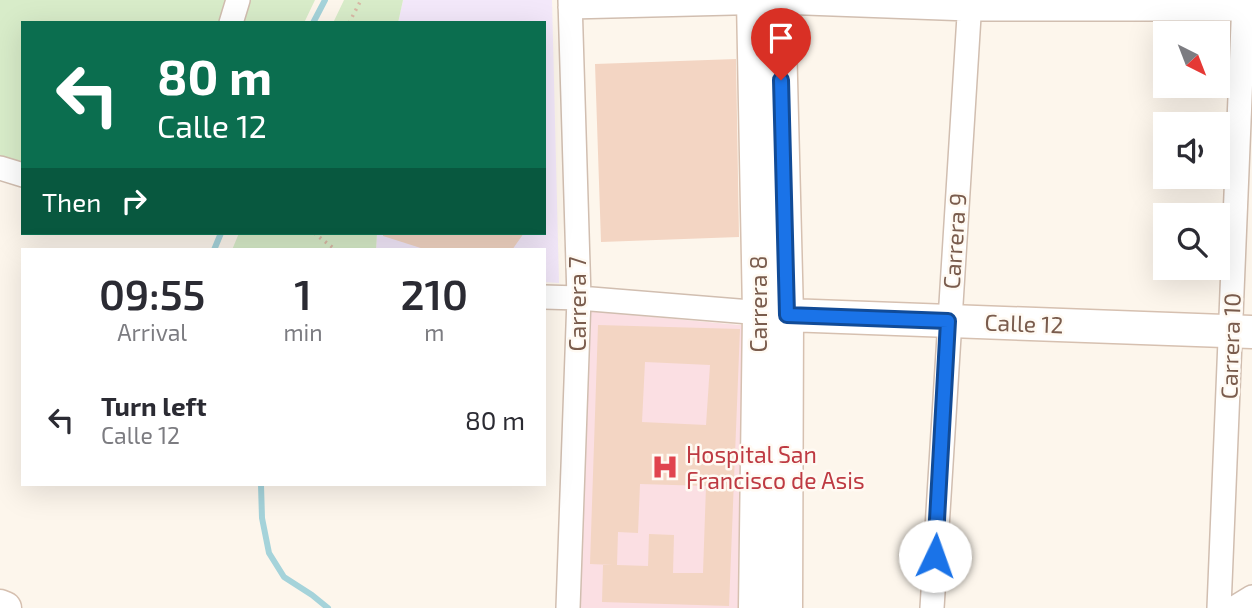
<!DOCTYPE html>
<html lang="en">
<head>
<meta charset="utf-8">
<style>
	body { margin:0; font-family:"Exo 2",sans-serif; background:#f7f7f7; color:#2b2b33; height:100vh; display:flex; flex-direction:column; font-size:26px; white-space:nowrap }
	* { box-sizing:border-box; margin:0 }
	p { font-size:23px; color:#7c7c81 }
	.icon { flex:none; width:38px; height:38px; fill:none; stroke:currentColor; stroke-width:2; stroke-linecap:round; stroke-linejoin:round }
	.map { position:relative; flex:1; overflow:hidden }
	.drawer { position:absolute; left:21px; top:248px; width:525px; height:238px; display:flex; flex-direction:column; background:#fff; border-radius:0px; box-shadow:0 7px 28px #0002 }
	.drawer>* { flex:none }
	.guide { position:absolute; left:21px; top:21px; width:525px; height:214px; border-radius:0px; box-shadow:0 7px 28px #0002; background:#0b6e4f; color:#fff; overflow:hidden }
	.needle { width:46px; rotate:138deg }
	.tools { position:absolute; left:1153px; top:21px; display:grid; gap:14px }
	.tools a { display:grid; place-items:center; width:77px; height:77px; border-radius:0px; background:#fff; box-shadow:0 7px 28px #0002; font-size:35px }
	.pin { position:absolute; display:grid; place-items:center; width:60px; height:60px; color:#fff; margin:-72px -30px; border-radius:50% 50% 50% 0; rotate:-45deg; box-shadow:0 0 7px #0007 }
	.pin .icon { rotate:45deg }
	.me { position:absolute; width:77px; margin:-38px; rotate:3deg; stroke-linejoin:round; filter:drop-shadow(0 0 5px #0008) }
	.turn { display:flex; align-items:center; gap:24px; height:147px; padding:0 21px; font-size:32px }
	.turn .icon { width:91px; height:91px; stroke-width:2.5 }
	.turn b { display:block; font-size:49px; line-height:60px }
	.then { display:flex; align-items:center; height:66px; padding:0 21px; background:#0003; gap:14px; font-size:26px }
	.eta { display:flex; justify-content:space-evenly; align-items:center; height:119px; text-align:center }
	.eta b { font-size:42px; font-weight:600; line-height:49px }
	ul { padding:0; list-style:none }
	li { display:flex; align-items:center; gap:21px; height:105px; padding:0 21px }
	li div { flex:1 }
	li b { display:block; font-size:26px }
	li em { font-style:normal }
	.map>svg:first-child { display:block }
	.education { fill:#f3e8fa }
	.medical { fill:#fbdfe3 }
	.green { fill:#d8ecc9 }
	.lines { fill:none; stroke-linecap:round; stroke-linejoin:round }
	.stream { stroke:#a5d3da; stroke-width:6 }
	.building { fill:#f3d5c3; fill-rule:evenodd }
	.street-casing { stroke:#d1beb0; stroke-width:26 }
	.secondary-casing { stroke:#d6c0b0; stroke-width:35 }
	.path { stroke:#d9b8a5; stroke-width:3.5; stroke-dasharray:2 5; stroke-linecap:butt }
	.street { stroke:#fff; stroke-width:23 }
	.secondary { stroke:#fff; stroke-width:32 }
	.route-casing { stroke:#114b97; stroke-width:18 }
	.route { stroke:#1a73e8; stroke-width:12 }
	.labels { text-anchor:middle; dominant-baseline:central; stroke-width:5; stroke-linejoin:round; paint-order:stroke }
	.street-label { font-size:23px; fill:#7a5c4d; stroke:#fffaf3 }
	.health-label { font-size:23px; fill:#be3a42; stroke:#fffaf3; text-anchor:start }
</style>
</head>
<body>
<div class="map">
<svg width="1252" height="608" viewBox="0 0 1252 608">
	<rect width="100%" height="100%" fill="#fdf6ec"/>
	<path class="education" d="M 403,0 L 552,0 L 559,283 L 544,282 L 544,250 L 376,250 L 377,233 L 544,233 L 544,23 L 398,23 Z"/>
	<path class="medical" d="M 590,311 L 750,326 L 743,608 L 576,608 Z"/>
	<path class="green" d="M 0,0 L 226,0 L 219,23 L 23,23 L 23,166 L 0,159 Z
		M 248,0 L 315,0 L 304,23 L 241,23 Z
		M 344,0 L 403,0 L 398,23 L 333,23 Z
		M 239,233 L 377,233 L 376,250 L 232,250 Z"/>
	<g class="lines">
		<path class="stream" d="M 313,23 L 325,0
			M 214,250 L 221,233
			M 261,485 L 262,518 L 269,553 L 284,577 L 312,595 L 328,608"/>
	</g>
	<path class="building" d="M 736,59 L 739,237 L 601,242 L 595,64 Z
		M 383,233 L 524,233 L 512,250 L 427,250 L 383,236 Z
		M 598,325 L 740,329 L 729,606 L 602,602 L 603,565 L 613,565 L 590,564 ZM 645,362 L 710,365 L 706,425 L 642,422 ZM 640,484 L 706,486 L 703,573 L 673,573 L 674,535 L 649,534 L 648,566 L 617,565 L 618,532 L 638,533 Z"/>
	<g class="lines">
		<defs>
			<path id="street" d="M 570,7 L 779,2 L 969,9 L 1252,9
				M 231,23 L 238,0
				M 0,168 L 23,175
				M 544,297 L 579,298 L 775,314
				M 568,608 L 579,298 L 570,0
				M 932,608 L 970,0
				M 1219,608 L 1244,0
				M 1234,608 L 1252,597"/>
			<path id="secondary" d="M 753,0 L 759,313 L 755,608
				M 779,0 L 787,315 L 786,608
				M 787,315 L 1252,332
				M 0,606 L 5,608"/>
		</defs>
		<use href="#street" class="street-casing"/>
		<use href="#secondary" class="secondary-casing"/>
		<path class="path" d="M 349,23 L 361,0
			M 314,233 L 336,250"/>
		<use href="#street" class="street"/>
		<use href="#secondary" class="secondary"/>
	</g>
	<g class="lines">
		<defs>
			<path id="route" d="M 781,80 L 787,315 L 948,321 L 935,556"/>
		</defs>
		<use href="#route" class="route-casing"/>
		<use href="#route" class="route"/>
	</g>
	<defs>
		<symbol id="hospital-bare" viewBox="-9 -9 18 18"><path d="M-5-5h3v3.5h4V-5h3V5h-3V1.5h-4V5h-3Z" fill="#e0444e" stroke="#fffaf3" stroke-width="2.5" paint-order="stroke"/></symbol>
	</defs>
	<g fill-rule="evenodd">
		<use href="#hospital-bare" x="646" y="448" width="38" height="38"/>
	</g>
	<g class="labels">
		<g class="street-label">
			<text transform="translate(954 241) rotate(-86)">Carrera 9</text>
			<text transform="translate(577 304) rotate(-90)">Carrera 7</text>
			<text transform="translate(758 304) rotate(-90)">Carrera 8</text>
			<text transform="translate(1024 323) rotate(2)">Calle 12</text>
			<text transform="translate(1230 346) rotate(-88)">Carrera 10</text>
		</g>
		<g class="health-label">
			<text x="686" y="454">Hospital San<tspan x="686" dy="26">Francisco de Asis</tspan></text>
		</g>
	</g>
</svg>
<div class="tools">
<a><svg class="needle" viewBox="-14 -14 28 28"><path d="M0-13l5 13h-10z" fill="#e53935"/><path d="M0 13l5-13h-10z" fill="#7c7c81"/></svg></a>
<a><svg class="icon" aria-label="sound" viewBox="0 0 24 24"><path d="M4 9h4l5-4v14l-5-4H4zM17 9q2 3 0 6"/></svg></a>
<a><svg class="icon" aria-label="search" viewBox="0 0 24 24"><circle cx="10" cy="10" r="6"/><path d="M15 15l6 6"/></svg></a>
</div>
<div class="pin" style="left:781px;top:80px;background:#d93025"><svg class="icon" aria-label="arrive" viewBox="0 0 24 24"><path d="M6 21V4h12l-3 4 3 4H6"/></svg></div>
<svg class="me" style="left:935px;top:556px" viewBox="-20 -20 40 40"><circle r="19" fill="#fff"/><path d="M0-13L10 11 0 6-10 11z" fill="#1a73e8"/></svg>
<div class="guide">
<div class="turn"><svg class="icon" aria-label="left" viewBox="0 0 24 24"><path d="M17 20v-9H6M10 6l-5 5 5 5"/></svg><div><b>80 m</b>Calle 12</div></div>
<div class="then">Then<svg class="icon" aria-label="right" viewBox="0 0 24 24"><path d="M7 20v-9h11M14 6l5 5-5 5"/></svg></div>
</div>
<section class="drawer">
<div class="eta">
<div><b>09:55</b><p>Arrival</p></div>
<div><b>1</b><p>min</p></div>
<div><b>210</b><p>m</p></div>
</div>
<ul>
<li><svg class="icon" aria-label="left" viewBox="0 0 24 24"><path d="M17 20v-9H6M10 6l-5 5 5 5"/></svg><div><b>Turn left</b><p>Calle 12</p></div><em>80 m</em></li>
</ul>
</section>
</div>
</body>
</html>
